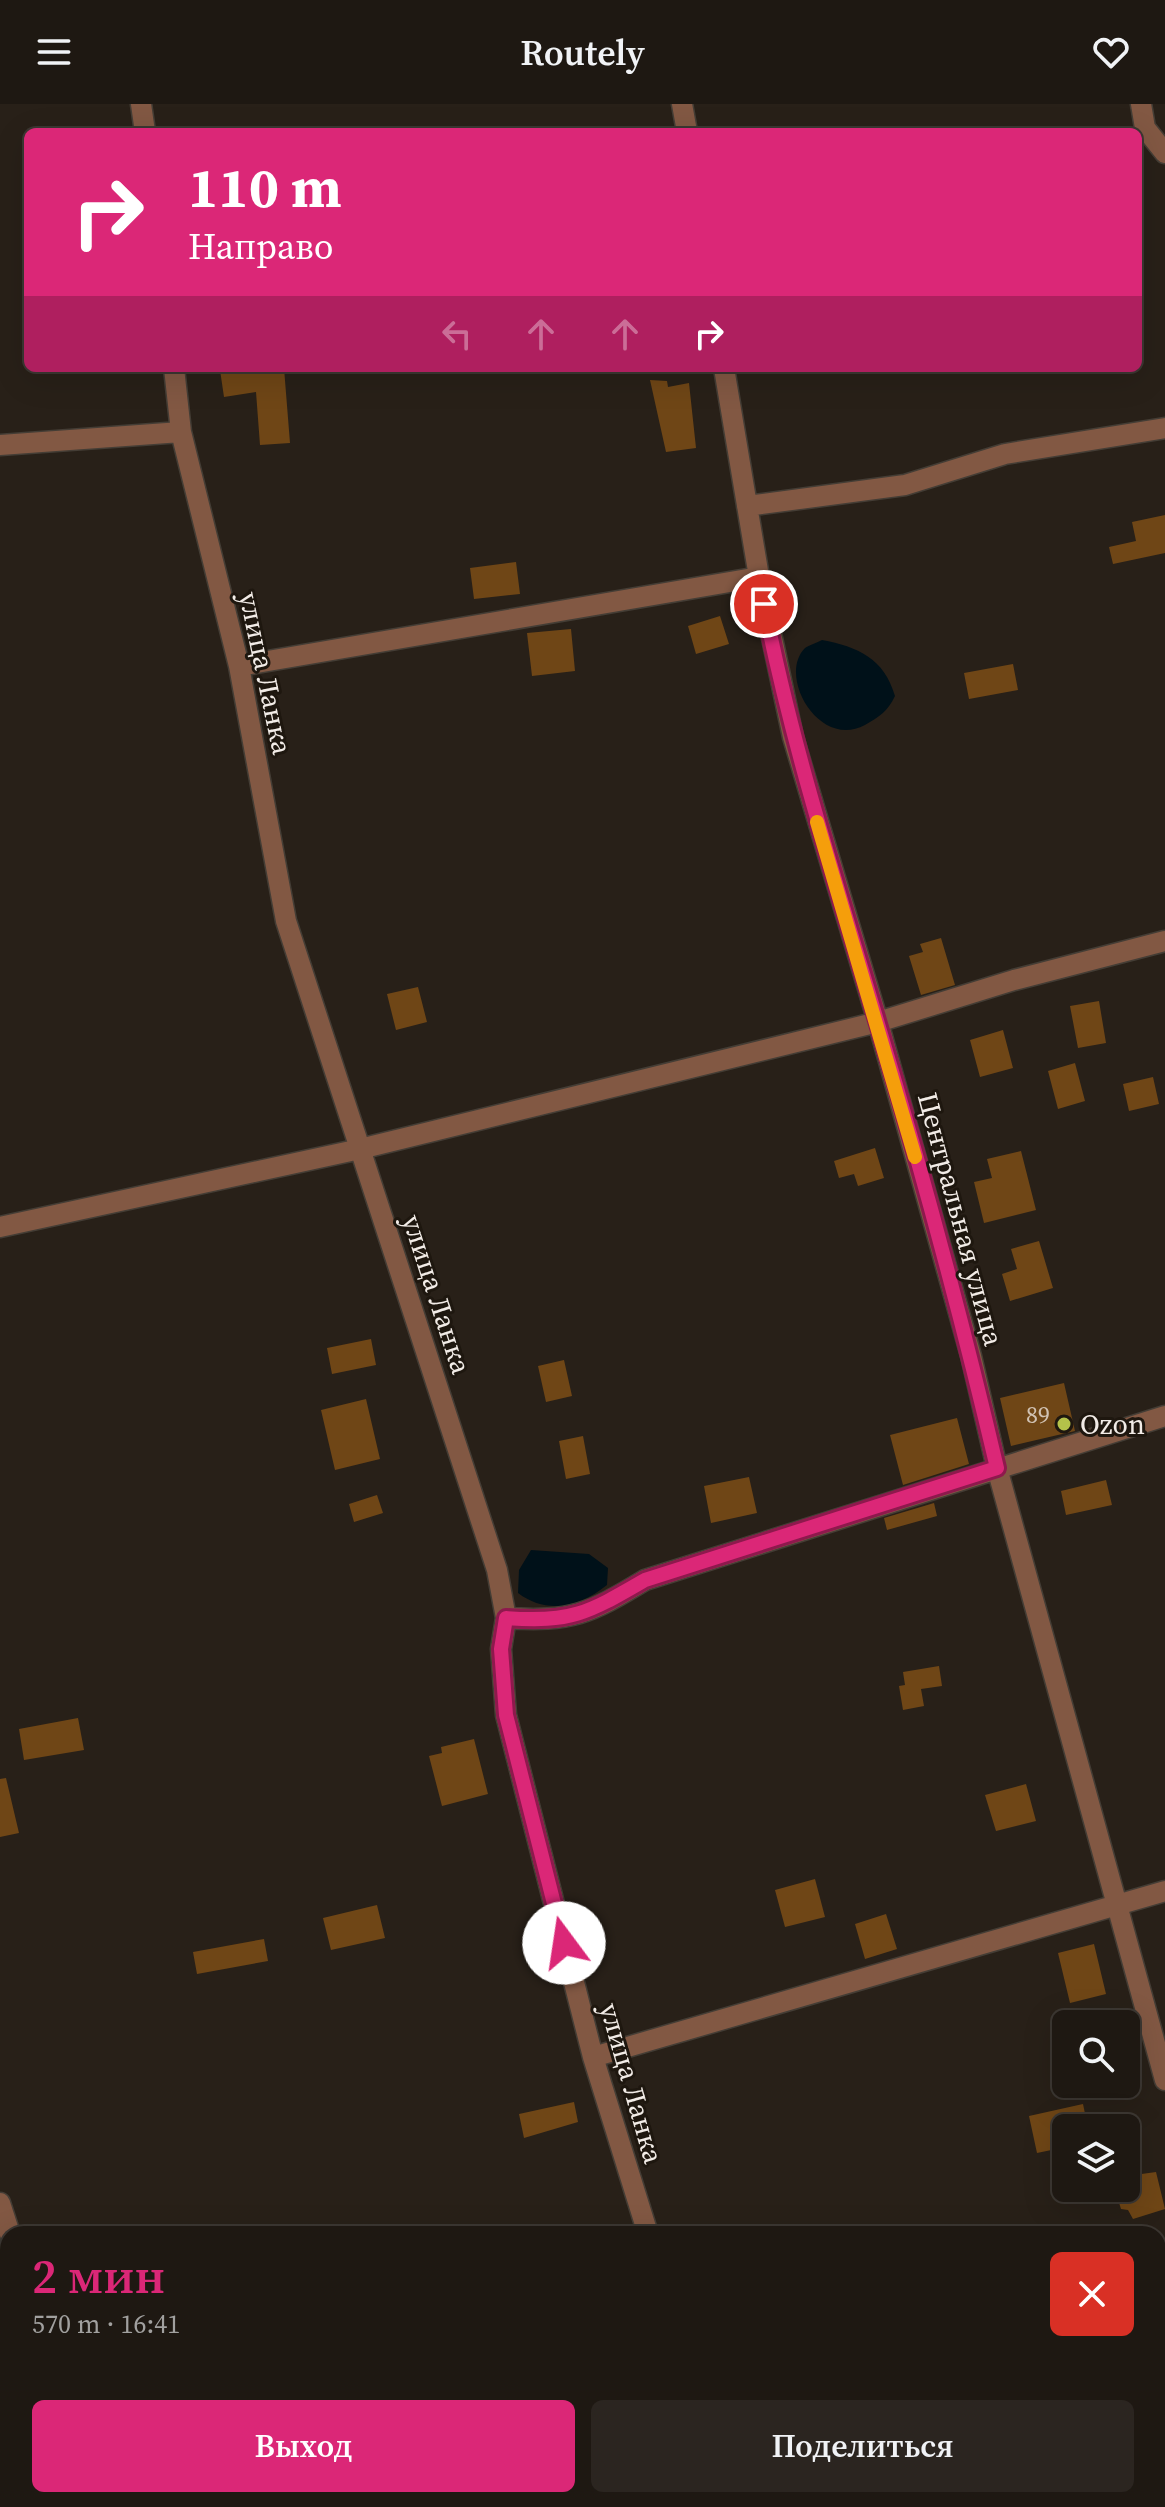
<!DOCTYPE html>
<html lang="ru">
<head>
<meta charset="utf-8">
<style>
	body { margin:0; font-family:"Source Serif 4",serif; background:#2b2520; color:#f1f3f6; height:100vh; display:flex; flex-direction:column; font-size:30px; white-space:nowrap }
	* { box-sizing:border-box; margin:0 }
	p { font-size:26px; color:#a1a09f }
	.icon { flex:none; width:44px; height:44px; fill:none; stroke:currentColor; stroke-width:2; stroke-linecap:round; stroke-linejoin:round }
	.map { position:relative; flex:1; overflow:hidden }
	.panel { position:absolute; left:0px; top:2122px; width:1166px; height:282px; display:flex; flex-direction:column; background:#1e1812; border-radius:24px 24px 0 0; box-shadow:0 8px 32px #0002,0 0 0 2px #3c3732 }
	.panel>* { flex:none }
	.top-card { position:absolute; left:24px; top:24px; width:1118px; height:244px; border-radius:12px; box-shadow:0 8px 32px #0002,0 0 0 2px #3c3732; background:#db2777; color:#fff; overflow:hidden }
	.controls { position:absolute; left:1052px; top:1906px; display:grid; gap:16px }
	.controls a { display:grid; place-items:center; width:88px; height:88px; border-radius:12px; background:#1e1812; box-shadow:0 8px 32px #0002,0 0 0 2px #3c3732; font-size:40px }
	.pin { position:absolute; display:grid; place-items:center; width:68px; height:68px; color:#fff; margin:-34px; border:4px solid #fff; border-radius:50%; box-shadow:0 2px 8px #0007 }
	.me { position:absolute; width:88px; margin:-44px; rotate:346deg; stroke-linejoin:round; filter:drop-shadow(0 0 6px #0008) }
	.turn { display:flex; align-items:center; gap:28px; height:168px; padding:0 32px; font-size:36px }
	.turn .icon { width:104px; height:104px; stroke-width:2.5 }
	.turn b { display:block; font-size:56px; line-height:68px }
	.lanes { display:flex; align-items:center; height:76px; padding:0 32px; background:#0003; justify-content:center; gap:40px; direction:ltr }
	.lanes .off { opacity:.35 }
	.round { display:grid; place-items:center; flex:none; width:84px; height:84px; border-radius:12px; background:#2b2520 }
	.overview { display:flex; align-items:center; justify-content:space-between; height:136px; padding:0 32px }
	h1 { font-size:48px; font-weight:600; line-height:60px; color:#db2777 }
	.cta { display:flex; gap:16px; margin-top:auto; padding:16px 32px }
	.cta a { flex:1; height:92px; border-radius:12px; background:#db2777; color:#fff; font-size:32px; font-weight:600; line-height:92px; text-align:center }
	.cta a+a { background:#2b2520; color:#f1f3f6 }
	header { display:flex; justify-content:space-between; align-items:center; height:104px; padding:0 32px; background:#1e1812; font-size:36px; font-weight:600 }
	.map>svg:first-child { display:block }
	.water { fill:#001119 }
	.building { fill:#6f4616 }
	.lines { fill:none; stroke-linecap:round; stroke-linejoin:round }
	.minor-casing { stroke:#443d35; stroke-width:23 }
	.path { stroke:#777069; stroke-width:4; stroke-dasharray:6 6; stroke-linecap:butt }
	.minor { stroke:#825843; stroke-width:20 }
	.route-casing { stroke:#8e194d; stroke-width:20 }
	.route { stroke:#db2777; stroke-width:14 }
	.slow { stroke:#f59e0b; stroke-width:14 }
	.poi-dot { fill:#b4c24a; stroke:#1e170f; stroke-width:3 }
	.labels { text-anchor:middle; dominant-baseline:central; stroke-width:6; stroke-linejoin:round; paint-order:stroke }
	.number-label { font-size:24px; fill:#d1c2b3 }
	.street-label { font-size:28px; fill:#f2ece7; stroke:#1e170f }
	.poi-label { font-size:28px; fill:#f2ece7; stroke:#1e170f; text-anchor:start }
</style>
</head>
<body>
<header><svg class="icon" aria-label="menu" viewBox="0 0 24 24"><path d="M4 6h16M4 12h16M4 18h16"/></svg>Routely<svg class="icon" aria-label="heart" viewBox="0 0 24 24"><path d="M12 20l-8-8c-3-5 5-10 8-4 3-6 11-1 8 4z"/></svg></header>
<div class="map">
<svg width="1165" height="2403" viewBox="0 0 1165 2403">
	<rect width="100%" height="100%" fill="#282018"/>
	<path class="water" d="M 822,536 C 858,543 884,554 895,592 C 888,607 879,613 865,621 C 819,646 777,572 805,544 C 809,541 817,539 822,536 Z
		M 531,1446 L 589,1450 L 608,1464 L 607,1481 C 580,1503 547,1511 518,1489 L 519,1466 Z"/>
	<path class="building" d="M 235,264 L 284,264 L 290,339 L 260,341 L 256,288 L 224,293 L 220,266 Z
		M 650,276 L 667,277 L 668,283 L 689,279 L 696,344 L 666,348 Z
		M 1165,411 L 1165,449 L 1113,460 L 1109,443 L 1136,437 L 1132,418 Z
		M 516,458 L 520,490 L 474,495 L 470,464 Z
		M 720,512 L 729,540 L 696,550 L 688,522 Z
		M 571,525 L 575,567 L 532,572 L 527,529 Z
		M 1013,560 L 1018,586 L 969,595 L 964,569 Z
		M 941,834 L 955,881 L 921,891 L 909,852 L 923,848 L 920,840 Z
		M 418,883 L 427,918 L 396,926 L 387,890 Z
		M 1099,897 L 1106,939 L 1078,944 L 1070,902 Z
		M 1003,926 L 1013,964 L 980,973 L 970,936 Z
		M 1075,959 L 1085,997 L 1058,1005 L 1048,967 Z
		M 1153,973 L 1159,1000 L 1129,1007 L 1123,980 Z
		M 875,1044 L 884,1074 L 858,1082 L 854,1070 L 839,1074 L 834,1057 Z
		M 1021,1047 L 1036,1106 L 984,1119 L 974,1078 L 992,1074 L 987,1055 Z
		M 1039,1137 L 1053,1184 L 1010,1197 L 1002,1170 L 1017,1165 L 1011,1145 Z
		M 371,1235 L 376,1261 L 332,1270 L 327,1244 Z
		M 564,1256 L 572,1292 L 546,1298 L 538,1262 Z
		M 1064,1279 L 1075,1327 L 1011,1342 L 1000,1294 Z
		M 366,1295 L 380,1355 L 335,1366 L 321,1306 Z
		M 957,1314 L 969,1360 L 903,1381 L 890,1331 Z
		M 583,1332 L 590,1370 L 566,1375 L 559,1337 Z
		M 749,1373 L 757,1409 L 711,1419 L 704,1382 Z
		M 1106,1376 L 1112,1401 L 1066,1411 L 1061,1387 Z
		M 377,1391 L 383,1409 L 354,1418 L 349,1400 Z
		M 934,1399 L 937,1412 L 887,1426 L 884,1414 Z
		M 939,1562 L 942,1582 L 921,1585 L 924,1602 L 903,1606 L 899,1582 L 905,1581 L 903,1568 Z
		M 78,1614 L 84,1646 L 24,1656 L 19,1625 Z
		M 474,1635 L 488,1690 L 442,1702 L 429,1652 L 442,1649 L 441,1643 Z
		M 6,1674 L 19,1729 L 0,1733 L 0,1675 Z
		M 1026,1680 L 1036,1717 L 996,1727 L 985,1691 Z
		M 815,1775 L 825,1813 L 785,1823 L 775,1786 Z
		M 377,1801 L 385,1834 L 331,1846 L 323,1814 Z
		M 886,1810 L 897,1845 L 865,1855 L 855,1820 Z
		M 264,1835 L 268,1857 L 197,1870 L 193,1848 Z
		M 1094,1840 L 1106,1890 L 1070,1899 L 1058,1849 Z
		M 574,1998 L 578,2018 L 524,2034 L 519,2010 Z
		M 1083,2000 L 1088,2024 L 1066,2024 L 1066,2043 L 1037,2049 L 1029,2012 Z
		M 1156,2068 L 1165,2105 L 1133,2115 L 1128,2106 L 1121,2105 L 1116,2089 L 1119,2084 L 1126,2084 L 1127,2072 Z"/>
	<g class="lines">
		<defs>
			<path id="minor" d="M 141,0 L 145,28
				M 682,0 L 687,28
				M 1141,0 L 1145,24 L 1165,49
				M 174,264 L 181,328 L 239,562 L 286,817 L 497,1466 L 506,1514 L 501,1545 L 506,1611 L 593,1953 L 648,2130
				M 724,264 L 759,473 L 793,633 L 878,918 L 971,1252 L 997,1364 L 1165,1976
				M 0,341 L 181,328
				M 747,402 L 905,381 L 1005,350 L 1165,324
				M 239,562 L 759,473
				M 0,1123 L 360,1045 L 878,918 L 1014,876 L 1165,837
				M 506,1514 C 572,1518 589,1510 645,1476 L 1165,1312
				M 593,1953 L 1165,1787
				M 0,2099 L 10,2130
				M 725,2396 L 727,2403"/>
		</defs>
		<use href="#minor" class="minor-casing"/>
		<path class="path" d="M 34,2403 L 48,2396"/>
		<use href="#minor" class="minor"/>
	</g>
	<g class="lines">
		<defs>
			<path id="route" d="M 564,1839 L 506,1611 L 501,1545 L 506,1514 C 572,1519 588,1509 645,1476 L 997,1364 C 962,1215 922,1067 878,920 C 837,780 792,643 764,500"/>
		</defs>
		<use href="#route" class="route-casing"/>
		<use href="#route" class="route"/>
		<path class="slow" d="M 817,718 L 915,1053"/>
	</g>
	<circle class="poi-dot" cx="1064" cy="1320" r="8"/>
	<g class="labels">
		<g class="number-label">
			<text x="1038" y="1310">89</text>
		</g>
		<g class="street-label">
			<text transform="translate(266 569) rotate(78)">улица Ланка</text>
			<text transform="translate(961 1115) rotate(75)">Центральная улица</text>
			<text transform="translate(437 1190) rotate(72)">улица Ланка</text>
			<text transform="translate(632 1979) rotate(74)">улица Ланка</text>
		</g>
		<g class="poi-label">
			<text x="1080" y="1320">Ozon</text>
		</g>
	</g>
</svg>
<div class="controls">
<a><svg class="icon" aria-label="search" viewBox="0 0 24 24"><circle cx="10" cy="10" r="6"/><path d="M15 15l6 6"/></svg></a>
<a><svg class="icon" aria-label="layers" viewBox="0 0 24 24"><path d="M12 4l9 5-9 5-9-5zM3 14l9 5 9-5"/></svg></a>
</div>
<div class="pin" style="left:764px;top:500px;background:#d93025"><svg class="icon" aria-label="arrive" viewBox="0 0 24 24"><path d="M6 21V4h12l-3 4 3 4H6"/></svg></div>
<svg class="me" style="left:564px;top:1839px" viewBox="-20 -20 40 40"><circle r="19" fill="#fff"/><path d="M0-13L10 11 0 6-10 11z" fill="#db2777"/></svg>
<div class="top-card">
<div class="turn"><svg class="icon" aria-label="right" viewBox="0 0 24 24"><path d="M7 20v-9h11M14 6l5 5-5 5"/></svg><div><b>110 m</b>Направо</div></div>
<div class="lanes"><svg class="icon off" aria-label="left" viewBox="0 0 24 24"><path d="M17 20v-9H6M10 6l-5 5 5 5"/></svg><svg class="icon off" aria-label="ahead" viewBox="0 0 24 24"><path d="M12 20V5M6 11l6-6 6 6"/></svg><svg class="icon off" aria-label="ahead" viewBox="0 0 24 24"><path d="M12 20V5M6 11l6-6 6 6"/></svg><svg class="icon" aria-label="right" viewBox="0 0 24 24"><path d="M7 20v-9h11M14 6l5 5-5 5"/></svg></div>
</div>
<section class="panel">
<div class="overview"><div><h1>2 мин</h1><p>570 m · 16:41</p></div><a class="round" style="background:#d93025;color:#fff"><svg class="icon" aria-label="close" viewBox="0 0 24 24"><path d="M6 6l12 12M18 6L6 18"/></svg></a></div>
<div class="cta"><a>Выход</a><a>Поделиться</a></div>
</section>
</div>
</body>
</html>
